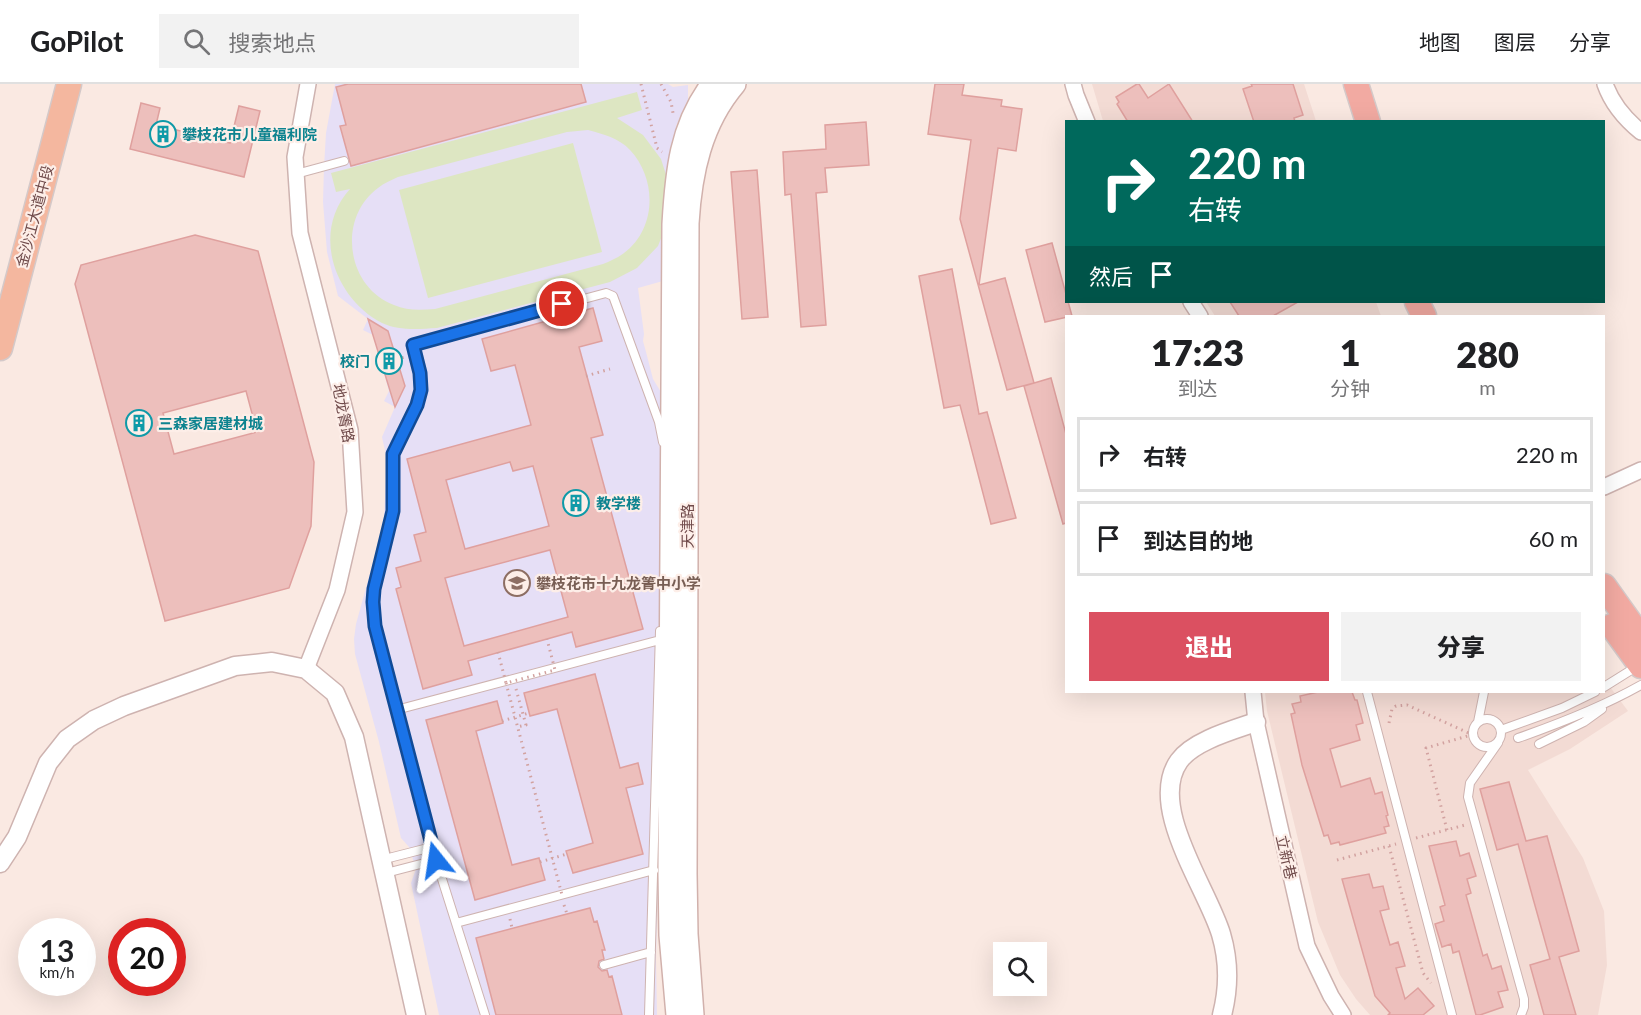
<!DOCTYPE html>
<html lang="zh">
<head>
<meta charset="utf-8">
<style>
	body { margin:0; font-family:Lato,"Noto Sans SC",sans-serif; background:#f2f2f2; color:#202124; height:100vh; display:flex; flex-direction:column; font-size:22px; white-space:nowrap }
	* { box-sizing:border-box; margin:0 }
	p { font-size:20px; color:#757577 }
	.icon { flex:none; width:33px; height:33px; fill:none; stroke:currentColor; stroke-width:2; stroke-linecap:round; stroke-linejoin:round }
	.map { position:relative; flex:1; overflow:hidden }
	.sheet { position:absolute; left:1065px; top:231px; width:540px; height:378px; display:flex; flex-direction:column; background:#fff; border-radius:0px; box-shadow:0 6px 24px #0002 }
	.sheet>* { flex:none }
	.banner { position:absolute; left:1065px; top:36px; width:540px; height:183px; border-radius:0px; box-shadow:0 6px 24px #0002; background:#00695c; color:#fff; overflow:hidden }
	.fabs { position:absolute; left:993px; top:858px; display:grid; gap:12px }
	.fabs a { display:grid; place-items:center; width:54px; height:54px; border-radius:0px; background:#fff; box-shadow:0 6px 24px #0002; font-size:30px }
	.speed { position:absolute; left:18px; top:834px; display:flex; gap:12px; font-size:30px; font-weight:700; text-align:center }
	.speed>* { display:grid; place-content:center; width:78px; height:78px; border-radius:50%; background:#fff; box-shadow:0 6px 24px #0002; line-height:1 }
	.speed small { font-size:15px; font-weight:400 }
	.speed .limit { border:9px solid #d22; background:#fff; color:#111 }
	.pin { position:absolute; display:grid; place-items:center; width:51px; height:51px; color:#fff; margin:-26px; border:3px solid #fff; border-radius:50%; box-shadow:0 2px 6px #0007 }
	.me { position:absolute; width:66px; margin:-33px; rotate:345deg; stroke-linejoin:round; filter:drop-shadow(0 0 4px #0008) }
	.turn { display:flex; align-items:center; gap:21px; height:126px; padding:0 24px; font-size:27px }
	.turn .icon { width:78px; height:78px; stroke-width:2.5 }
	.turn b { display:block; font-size:42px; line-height:51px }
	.then { display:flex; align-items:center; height:57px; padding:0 24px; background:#0003; gap:12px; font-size:22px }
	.eta { display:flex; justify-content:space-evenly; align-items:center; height:102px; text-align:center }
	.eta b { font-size:36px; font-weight:800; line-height:42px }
	.button { display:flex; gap:12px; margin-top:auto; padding:12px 24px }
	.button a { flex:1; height:69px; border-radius:0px; background:#db5061; color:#fff; font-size:24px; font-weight:800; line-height:69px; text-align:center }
	.button a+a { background:#f2f2f2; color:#202124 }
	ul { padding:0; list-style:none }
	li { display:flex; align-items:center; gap:18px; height:75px; margin:0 12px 9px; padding:0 12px; border:3px solid #e0e0e0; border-radius:0px }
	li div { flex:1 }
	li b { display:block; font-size:22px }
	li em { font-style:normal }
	header { display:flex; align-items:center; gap:36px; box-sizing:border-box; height:84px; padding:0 30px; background:#fff; border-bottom:2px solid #e0e0e0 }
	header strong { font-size:28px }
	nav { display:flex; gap:33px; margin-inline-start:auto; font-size:21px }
	.search { width:420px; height:54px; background:#f2f2f2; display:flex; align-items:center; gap:15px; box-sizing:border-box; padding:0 21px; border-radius:0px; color:#757577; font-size:22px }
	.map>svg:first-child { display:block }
	.residential { fill:#f3dbd4 }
	.education { fill:#e6dff6 }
	.pitch { fill:#dde6c2; fill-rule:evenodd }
	.building { fill:#edbfbc; stroke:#dfa09e; stroke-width:1.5; fill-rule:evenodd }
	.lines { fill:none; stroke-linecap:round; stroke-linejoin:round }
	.service-casing { stroke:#ceb3b0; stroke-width:10 }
	.minor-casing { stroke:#ceb3b0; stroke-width:18 }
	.tertiary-casing { stroke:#ceb3b0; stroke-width:21 }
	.secondary-casing { stroke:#d1b1ac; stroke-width:24 }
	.primary-casing { stroke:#d4c9c9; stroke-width:27 }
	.trunk-casing { stroke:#d4c9c9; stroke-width:27 }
	.path { stroke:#d2a2a0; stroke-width:3; stroke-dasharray:1.5 4.5; stroke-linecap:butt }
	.service { stroke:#fff; stroke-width:8 }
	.minor { stroke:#fff; stroke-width:15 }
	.tertiary { stroke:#fff; stroke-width:18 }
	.secondary { stroke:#fff; stroke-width:21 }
	.primary { stroke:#f4b79f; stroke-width:24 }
	.trunk { stroke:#f2aaa2; stroke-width:24 }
	.path-bridge { stroke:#d2a2a0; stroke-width:3; stroke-dasharray:1.5 4.5; stroke-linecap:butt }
	.route-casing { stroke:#114b97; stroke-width:15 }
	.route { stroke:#1a73e8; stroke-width:10 }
	.labels { text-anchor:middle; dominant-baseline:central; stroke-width:4.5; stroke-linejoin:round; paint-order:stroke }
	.culture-label { font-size:15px; font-weight:bold; fill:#0d838f; stroke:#fdeee8; text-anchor:start }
	.street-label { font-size:15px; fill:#704b4b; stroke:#fdeee8 }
	.education-label { font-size:15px; font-weight:bold; fill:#785e54; stroke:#fdeee8; text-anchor:start }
</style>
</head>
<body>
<header>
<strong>GoPilot</strong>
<div class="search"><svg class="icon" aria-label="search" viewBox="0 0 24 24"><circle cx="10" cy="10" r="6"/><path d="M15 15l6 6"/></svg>搜索地点</div>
<nav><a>地图</a><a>图层</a><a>分享</a></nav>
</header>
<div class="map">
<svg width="1641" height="931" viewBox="0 0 1641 931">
	<rect width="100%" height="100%" fill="#fae9e2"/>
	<path class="residential" d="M 1092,0 L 1304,0 L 1316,37 L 1103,37 Z
		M 1206,218 L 1376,218 L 1381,232 L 1215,232 Z
		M 1604,595 L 1628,627 L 1570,665 L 1528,686 L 1583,774 L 1604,827 L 1607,881 L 1598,931 L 1370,931 L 1356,915 L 1340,891 L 1318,838 L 1267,627 L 1265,608 L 1604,608 Z"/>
	<path class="education" d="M 335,0 L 668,0 L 673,3 L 688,1 L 688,15 L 676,42 L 670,195 L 638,204 L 644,250 L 643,257 L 646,268 L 653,295 L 670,323 L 656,875 L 657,931 L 439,931 L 411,799 L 416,785 L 409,763 L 401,754 L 379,658 L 355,570 L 354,555 L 356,540 L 379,457 L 384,433 L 387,376 L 382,353 L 395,323 L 384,317 L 389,307 L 373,251 L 363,246 L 368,235 L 338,212 L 327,168 L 323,118 L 324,83 L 326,49 Z"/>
	<path class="pitch" d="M 637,8 L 642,26 L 617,34 L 643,51 L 661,75 L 670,103 L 669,134 L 658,162 L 637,184 L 610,198 L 437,244 C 419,245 399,247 382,239 C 334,214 311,148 350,105 L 336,108 L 331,89 ZM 588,46 C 603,50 619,54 630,66 C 657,95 657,144 624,169 C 618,174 610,177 603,180 L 435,225 C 421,226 407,227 394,221 C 346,203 337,134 378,104 C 384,99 392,96 398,93 L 567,48 Z
		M 573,59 L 602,168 L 428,214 L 399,106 Z"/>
	<path class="building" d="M 348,0 L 581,0 L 586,18 L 351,82 L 340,42 L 346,41 L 336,3 Z
		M 935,0 L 964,0 L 962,11 L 1002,16 L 1001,22 L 1022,25 L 1016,67 L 998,64 L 979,201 L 1005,194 L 1034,299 L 1007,306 L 960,135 L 971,56 L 928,50 Z
		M 1137,0 L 1139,0 L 1148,14 L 1169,0 L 1193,38 L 1128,38 L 1117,20 L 1119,18 L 1116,13 Z
		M 1251,0 L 1293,0 L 1303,31 L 1294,34 L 1295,38 L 1254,38 L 1243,5 L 1252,2 Z
		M 141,19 L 160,24 L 156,41 L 230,59 L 239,22 L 260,27 L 244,93 L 130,65 Z
		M 866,38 L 869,81 L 825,84 L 827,108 L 816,109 L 826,241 L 801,243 L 791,110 L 785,111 L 783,68 L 826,65 L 825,41 Z
		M 757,86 L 768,233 L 742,235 L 731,88 Z
		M 195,151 L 258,167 L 314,378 L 311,442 L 289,504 L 165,537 L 75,200 L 81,181 ZM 246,307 L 257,348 L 174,370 L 163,329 Z
		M 1052,159 L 1072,232 L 1045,238 L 1026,166 Z
		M 952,185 L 979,330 L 987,328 L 1016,434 L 991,440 L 960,321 L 944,324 L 919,192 Z
		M 1230,218 L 1298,218 L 1273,232 L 1239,232 Z
		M 593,224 L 602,257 L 579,263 L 603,351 L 591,354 L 643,545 L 576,563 L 572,548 L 547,555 L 468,577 L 472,591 L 423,605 L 396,505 L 401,503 L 396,484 L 421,477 L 414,451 L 426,448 L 407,375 L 531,341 L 515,281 L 491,287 L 482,255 ZM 510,378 L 513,387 L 533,382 L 549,442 L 465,465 L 446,396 ZM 550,466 L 568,533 L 464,562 L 445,494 Z
		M 368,235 L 388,247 L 391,257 L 405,302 L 395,323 Z
		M 1051,294 L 1066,350 L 1066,439 L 1063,440 L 1024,302 Z
		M 595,590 L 620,684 L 638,679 L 643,700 L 626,704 L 643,770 L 573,789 L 566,767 L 593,759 L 557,625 L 530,632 L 524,609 Z
		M 1318,608 L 1352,608 L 1355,616 L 1357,616 L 1363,639 L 1356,641 L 1360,656 L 1330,665 L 1341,703 L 1370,694 L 1375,710 L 1382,708 L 1388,731 L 1386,732 L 1389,742 L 1384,743 L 1386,749 L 1340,761 L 1339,758 L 1331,760 L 1328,751 L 1324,752 L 1302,681 L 1291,630 L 1295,629 L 1292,620 L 1301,618 L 1300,612 Z
		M 497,617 L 503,639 L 476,647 L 512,781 L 539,774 L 545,796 L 475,816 L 426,636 Z
		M 1509,698 L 1526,757 L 1547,752 L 1579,867 L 1559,873 L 1576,931 L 1544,931 L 1530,881 L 1550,875 L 1534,818 L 1518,760 L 1497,766 L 1480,705 Z
		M 1456,757 L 1460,772 L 1469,769 L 1476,792 L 1467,795 L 1471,809 L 1466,811 L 1483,872 L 1487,870 L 1492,885 L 1501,882 L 1508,906 L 1498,908 L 1503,923 L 1480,931 L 1476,931 L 1459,867 L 1453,869 L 1451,860 L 1442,863 L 1435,840 L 1444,837 L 1440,823 L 1445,821 L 1429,762 Z
		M 1369,790 L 1373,804 L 1383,802 L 1389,825 L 1380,827 L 1390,861 L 1398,858 L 1405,882 L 1396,884 L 1405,915 L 1418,904 L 1434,922 L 1423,931 L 1388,931 L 1390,929 L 1375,912 L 1342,795 Z
		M 590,824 L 594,838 L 597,837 L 605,866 L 602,866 L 604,875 L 599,877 L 598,883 L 602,887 L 607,886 L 609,893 L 612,892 L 622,931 L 496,931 L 476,854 Z"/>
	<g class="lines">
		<defs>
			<path id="service" d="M 296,90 L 344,77
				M 1604,603 L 1636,583
				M 1367,608 L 1452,931
				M 396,626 L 660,556
				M1473 649a14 14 0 1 1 28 0a14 14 0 1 1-28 0Z
				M 1478,638 L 1484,608
				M 1501,646 L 1562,624 L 1595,608
				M 1518,654 C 1561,639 1602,623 1641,601
				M 1498,659 L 1470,699 L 1468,713 L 1524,915 L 1524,923 L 1521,931
				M 1539,660 L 1584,638 L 1602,625
				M 381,776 L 432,763
				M 386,789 L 436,776
				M 456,839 L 654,786
				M 604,881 L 651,868
				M 485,931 L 436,776 L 375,542 L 373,518 L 376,493 L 393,427 L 393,370 L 417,321 L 421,306 L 420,289 L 413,261 L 606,209 L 613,212 L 659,338 L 663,358
				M 649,931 L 660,547"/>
			<path id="minor" d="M 1073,0 L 1076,11 L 1087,38
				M 1605,0 C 1612,20 1625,35 1641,48
				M 1191,218 L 1200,232
				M 1604,403 L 1641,386
				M 306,585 L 337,506 L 355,428 L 350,346 L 300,149 L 295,73 L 308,0
				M 1253,608 L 1256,638 L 1307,862 L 1331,912 L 1343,931"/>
			<path id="tertiary" d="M 0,779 L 17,753 L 48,679 L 67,655 L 94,636 L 124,622 L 235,582 L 272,578 L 306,585 L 335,609 L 354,653 L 416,931
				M 1222,931 C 1229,904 1229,877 1221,850 C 1207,804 1147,722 1179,677 C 1193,657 1233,646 1256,638"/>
			<path id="secondary" d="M 677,931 L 670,851 L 669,789 L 673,140 C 676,89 680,42 712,0
				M 693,931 L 687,850 L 686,790 L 688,139 C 691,89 701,40 735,0"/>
			<path id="primary" d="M 0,264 L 69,0"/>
			<path id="trunk" d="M 1356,0 L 1368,38
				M 1417,218 L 1424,232
				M 1604,502 L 1641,554
				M 1612,542 L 1641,582"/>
		</defs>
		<use href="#service" class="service-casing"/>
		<use href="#minor" class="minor-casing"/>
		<use href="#tertiary" class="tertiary-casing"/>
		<use href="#secondary" class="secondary-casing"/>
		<use href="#primary" class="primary-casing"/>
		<use href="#trunk" class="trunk-casing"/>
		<path class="path" d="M 641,0 L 657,64 L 662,68
			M 661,0 L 671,18 L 673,29
			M 379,280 L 405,273
			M 586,292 L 610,285
			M 516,605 L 526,641 L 517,643
			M 1389,639 L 1392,625 L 1396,622 L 1407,621 L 1473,651
			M 1447,746 L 1426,664 L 1471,651
			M 1416,754 L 1465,741
			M 1389,762 L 1423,889 L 1431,899
			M 1337,776 L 1396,760
			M 540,778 L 567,770
			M 564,821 L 567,830
			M 510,835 L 512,844"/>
		<use href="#service" class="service"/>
		<use href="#minor" class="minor"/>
		<use href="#tertiary" class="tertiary"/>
		<use href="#secondary" class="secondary"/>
		<use href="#primary" class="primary"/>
		<use href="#trunk" class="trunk"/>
		<path class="path-bridge" d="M 498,568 L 506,599 L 555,586 L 547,555
			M 506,599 L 562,811
			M 502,637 L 529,629"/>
	</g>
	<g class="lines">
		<defs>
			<path id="route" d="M 436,776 L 375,542 L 373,518 L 374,505 L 393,427 L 393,370 L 417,321 L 421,306 L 420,289 L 413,261 L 562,220"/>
		</defs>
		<use href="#route" class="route-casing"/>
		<use href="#route" class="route"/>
	</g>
	<defs>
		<symbol id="building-ring" viewBox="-11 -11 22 22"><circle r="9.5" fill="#fdeee8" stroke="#0f9aa8" stroke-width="1.5"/><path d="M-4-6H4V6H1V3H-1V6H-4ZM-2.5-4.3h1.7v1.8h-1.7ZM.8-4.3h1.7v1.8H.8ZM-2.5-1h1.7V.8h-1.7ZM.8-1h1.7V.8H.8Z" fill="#0f9aa8"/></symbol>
		<symbol id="school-ring" viewBox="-11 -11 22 22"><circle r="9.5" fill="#fdeee8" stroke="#8d6e63" stroke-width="1.5"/><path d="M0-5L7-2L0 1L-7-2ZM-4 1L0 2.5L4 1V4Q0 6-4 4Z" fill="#8d6e63"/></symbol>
	</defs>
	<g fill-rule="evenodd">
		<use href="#building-ring" x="148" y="35" width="30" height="30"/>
		<use href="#building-ring" x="374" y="262" width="30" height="30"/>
		<use href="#building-ring" x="124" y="324" width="30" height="30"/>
		<use href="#building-ring" x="561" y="404" width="30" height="30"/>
		<use href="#school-ring" x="502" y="484" width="30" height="30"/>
	</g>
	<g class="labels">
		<g class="culture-label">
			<text x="182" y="50">攀枝花市儿童福利院</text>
			<text x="370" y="277" text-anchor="end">校门</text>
			<text x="158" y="339">三森家居建材城</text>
			<text x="596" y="419">教学楼</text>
		</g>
		<g class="street-label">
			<text transform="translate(34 132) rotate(-75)">金沙江大道中段</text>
			<text transform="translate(344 329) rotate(79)">地龙箐路</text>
			<text transform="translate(687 442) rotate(-90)">天津路</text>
			<text transform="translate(1287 773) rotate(77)">立新巷</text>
		</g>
		<g class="education-label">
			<text x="536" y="499">攀枝花市十九龙箐中小学</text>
		</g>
	</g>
</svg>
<div class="fabs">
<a><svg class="icon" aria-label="search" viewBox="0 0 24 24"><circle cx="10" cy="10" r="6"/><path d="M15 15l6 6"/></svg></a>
</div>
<div class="speed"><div>13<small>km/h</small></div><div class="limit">20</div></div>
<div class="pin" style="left:562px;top:220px;background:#d93025"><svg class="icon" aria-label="arrive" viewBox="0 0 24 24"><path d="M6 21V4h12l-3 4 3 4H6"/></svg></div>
<svg class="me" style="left:436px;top:776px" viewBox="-20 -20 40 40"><path d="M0-17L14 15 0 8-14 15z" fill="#1a73e8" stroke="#fff" stroke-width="4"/></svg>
<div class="banner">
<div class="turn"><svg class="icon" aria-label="right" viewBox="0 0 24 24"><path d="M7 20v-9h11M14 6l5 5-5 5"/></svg><div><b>220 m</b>右转</div></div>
<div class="then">然后<svg class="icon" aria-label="arrive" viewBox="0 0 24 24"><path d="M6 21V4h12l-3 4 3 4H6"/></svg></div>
</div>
<section class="sheet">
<div class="eta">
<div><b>17:23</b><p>到达</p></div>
<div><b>1</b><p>分钟</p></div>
<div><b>280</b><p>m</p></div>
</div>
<ul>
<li><svg class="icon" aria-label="right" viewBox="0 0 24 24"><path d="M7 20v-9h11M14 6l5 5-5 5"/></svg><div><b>右转</b></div><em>220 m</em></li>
<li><svg class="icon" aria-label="arrive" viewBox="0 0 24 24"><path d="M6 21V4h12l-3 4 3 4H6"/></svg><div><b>到达目的地</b></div><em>60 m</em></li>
</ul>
<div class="button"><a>退出</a><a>分享</a></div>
</section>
</div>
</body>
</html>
